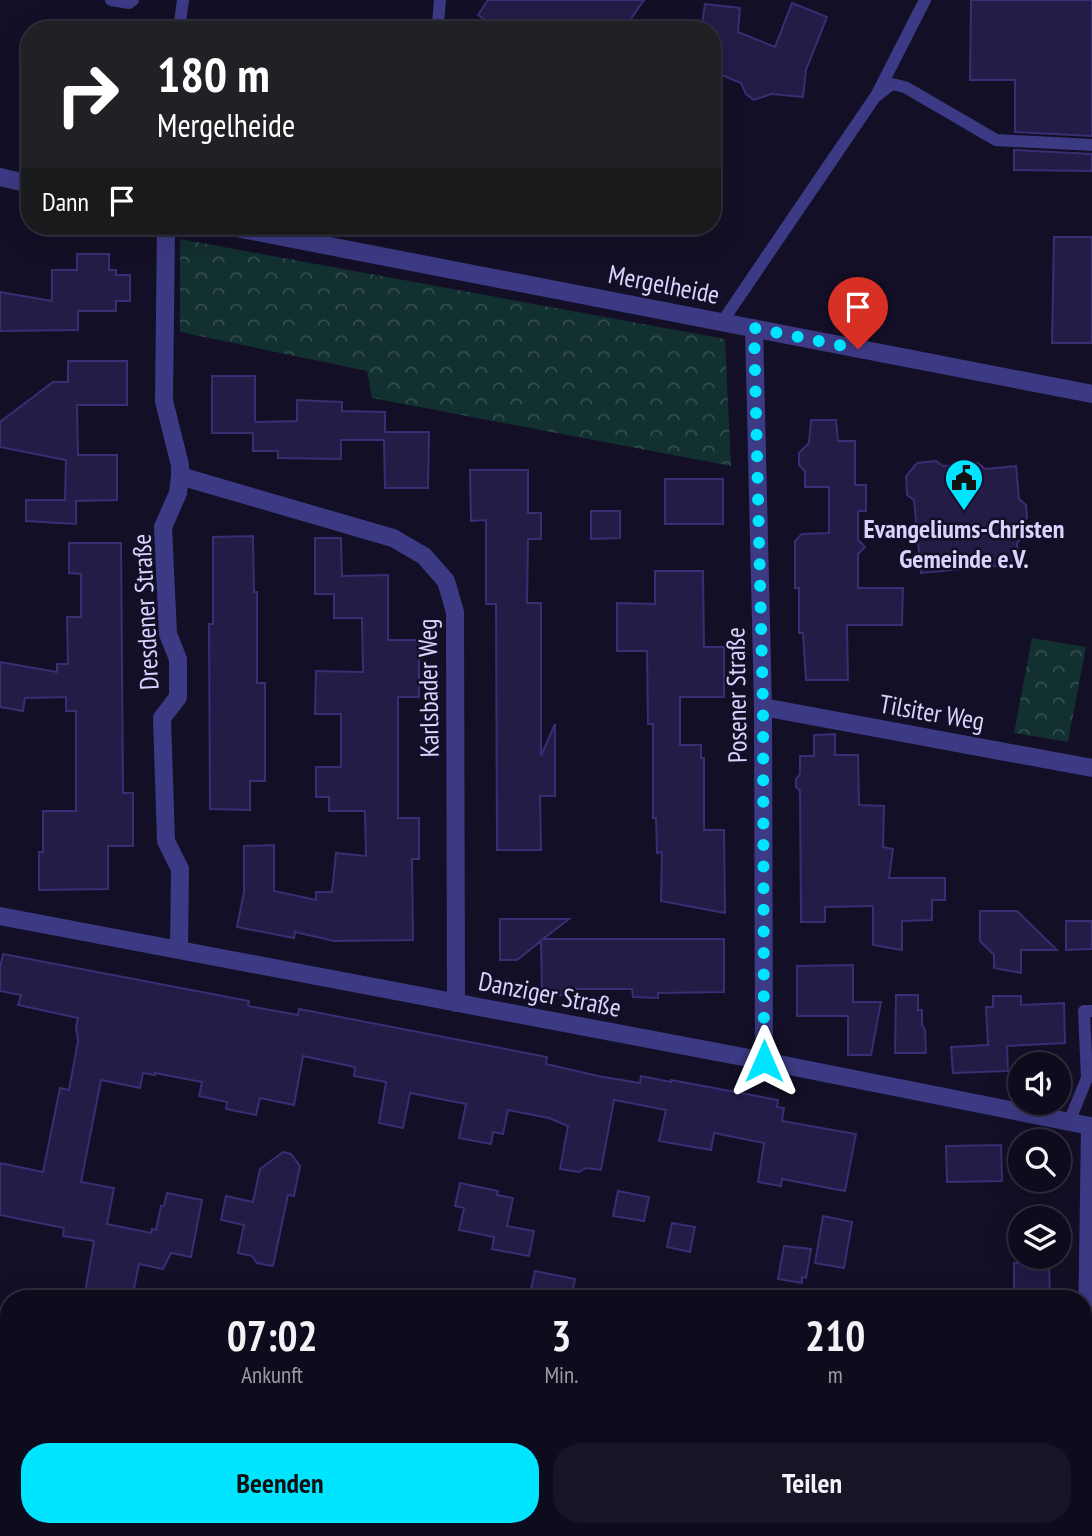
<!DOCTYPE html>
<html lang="de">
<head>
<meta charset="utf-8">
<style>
	body { margin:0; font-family:"PT Sans Narrow",sans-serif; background:#171425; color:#f1f3f6; height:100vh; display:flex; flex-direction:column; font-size:26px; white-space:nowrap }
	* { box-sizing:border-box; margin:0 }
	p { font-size:23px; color:#9b9ba3 }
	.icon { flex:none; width:38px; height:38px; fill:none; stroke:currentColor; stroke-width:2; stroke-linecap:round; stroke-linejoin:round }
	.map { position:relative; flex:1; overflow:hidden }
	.side { position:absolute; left:0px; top:1290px; width:1092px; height:247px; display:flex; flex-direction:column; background:#0e0b1c; border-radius:28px 28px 0 0; box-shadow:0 7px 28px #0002,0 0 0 2px #2e2b3b }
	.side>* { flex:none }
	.banner { position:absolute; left:21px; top:21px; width:700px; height:214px; border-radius:28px; box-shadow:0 7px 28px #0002,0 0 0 2px #2e2b3b; background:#202124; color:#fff; overflow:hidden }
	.tools { position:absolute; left:1008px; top:1052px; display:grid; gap:14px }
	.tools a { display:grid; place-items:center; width:63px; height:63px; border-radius:50%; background:#0e0b1c; box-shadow:0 7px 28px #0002,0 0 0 2px #2e2b3b; font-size:35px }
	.pin { position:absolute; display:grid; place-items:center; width:60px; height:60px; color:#fff; margin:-72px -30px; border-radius:50% 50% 50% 0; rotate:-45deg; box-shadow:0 0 7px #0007 }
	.pin .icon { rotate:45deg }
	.me { position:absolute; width:77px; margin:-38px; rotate:0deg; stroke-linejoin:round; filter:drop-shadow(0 0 5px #0008) }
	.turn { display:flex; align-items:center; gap:24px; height:147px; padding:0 21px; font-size:32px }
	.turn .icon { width:91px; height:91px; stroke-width:2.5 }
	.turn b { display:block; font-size:49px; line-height:60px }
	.then { display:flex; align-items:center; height:66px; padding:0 21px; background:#0003; gap:14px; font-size:26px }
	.eta { display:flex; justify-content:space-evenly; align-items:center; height:119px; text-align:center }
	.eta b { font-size:42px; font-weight:800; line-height:49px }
	.action { display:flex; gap:14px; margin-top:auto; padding:14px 21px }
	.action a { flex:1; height:80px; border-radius:28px; background:#00e5ff; color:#111; font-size:28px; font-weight:800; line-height:80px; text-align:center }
	.action a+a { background:#171425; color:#f1f3f6 }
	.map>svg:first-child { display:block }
	.forest { fill:url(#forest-crowns) }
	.building { fill:#241b47; stroke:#3b2d73; stroke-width:2 }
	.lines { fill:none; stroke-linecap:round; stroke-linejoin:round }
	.lane { stroke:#3d3a85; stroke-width:12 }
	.street { stroke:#3d3a85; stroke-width:18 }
	.route { stroke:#00e5ff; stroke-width:12; stroke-dasharray:0 21.6 }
	.labels { text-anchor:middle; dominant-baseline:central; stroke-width:5; stroke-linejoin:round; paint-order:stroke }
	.street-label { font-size:26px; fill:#d9d4ff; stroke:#130f26 }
	.poi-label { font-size:26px; font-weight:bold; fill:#d9d4ff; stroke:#130f26 }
</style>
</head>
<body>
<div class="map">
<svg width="1092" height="1536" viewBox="0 0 1092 1536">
	<defs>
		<pattern id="forest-crowns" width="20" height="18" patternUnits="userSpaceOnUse" patternTransform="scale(1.75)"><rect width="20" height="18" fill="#12302f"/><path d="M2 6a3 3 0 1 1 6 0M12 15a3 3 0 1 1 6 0" fill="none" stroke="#344d4e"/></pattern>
	</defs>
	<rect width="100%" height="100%" fill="#130f26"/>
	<path class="forest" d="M 180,239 L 725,339 L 731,466 L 372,398 L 367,371 L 180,332 Z
		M 1032,638 L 1086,647 L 1068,742 L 1014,733 Z"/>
	<path class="building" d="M 488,0 L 644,0 L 623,30 L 500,30 L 478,15 Z
		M 971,0 L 1092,0 L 1092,136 L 1015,132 L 1015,80 L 970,80 Z
		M 792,3 L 827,17 L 806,70 L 803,97 L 771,94 L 754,100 L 746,94 L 741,83 L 712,71 L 712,30 L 701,30 L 705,4 L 740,8 L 738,32 L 775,47 Z
		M 1014,150 L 1092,154 L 1092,171 L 1014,170 Z
		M 1054,237 L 1092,237 L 1092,343 L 1052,343 Z
		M 77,254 L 109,254 L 109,270 L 116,270 L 116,275 L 130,275 L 130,301 L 116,301 L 116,311 L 78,311 L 78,330 L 0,331 L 0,292 L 52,301 L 52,270 L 77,270 Z
		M 68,361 L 127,361 L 127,405 L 77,405 L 78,455 L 117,455 L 117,500 L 76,501 L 76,524 L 26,521 L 26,500 L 65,500 L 66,460 L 0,447 L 0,422 L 53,382 L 68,382 Z
		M 212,376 L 255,376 L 255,422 L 297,421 L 297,400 L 342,402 L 342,411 L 385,412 L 385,432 L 429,432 L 428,488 L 385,488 L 384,440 L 341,440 L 341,459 L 278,458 L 278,451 L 253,451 L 253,433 L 212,433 Z
		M 811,420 L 836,420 L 838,441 L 855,441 L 855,485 L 866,485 L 866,511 L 858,511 L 858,540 L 865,547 L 858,554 L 858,588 L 903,588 L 902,625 L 847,625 L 848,680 L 806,680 L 803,633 L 799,633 L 799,588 L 795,588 L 795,541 L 802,534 L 829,533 L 829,487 L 805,487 L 805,471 L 799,465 L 799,453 L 809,443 Z
		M 936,461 L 943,466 L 978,463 L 985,469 L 1016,466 L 1019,499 L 1026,505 L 1027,518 L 1021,524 L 1022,537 L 1017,543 L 1018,564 L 921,573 L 914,500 L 907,495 L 906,476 L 917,463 Z
		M 470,470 L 528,470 L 528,513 L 541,513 L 541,539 L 528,539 L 527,603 L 541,603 L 541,756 L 555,724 L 555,796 L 540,796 L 541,850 L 497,850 L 496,604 L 486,604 L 486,520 L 471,521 Z
		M 665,479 L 723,479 L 723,524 L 665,524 Z
		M 591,511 L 620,511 L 620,538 L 591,539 Z
		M 253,536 L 254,592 L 257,592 L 257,683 L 265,683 L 265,781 L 250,781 L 250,810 L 210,809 L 209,624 L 213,624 L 213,537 Z
		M 315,538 L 341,538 L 342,576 L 388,575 L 388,640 L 419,640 L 419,697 L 398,697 L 398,818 L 419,818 L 419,859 L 412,859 L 413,940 L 334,941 L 295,932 L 294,938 L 237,927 L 244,892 L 244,846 L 274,845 L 274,891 L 316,900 L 316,892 L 332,892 L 336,853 L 366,856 L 365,811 L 329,811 L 329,797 L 316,797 L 316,767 L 341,767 L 341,714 L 315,714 L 316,671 L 363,672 L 362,618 L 334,618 L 334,594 L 315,594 Z
		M 69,543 L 121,543 L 123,793 L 133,793 L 133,846 L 108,846 L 108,889 L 39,890 L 39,852 L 43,852 L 43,811 L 76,811 L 76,711 L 66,711 L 66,697 L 25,698 L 23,711 L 0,707 L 0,662 L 57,672 L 57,664 L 68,664 L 67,617 L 81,617 L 81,574 L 69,573 Z
		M 655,571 L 703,571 L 704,647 L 724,647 L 724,697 L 680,697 L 680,745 L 701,745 L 701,758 L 704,758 L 704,830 L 724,830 L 725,913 L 661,901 L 662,852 L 657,853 L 656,818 L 653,818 L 653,724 L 648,724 L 647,651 L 617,651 L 617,603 L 655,604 Z
		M 835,734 L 835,755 L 858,755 L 859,805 L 884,806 L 883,847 L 893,849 L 889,878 L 945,878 L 945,900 L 932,900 L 932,920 L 902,921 L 902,950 L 873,945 L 873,906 L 825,907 L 825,922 L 801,922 L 800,791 L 796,787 L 796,779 L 800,774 L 800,756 L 814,756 L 814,735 Z
		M 980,911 L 1017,911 L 1057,950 L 1021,950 L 1021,973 L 994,968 L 994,955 L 980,941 Z
		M 500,919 L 569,919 L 543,939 L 724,939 L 724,992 L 658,993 L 658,998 L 633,997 L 632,989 L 566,989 L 566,995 L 542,995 L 541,941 L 517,960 L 500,960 Z
		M 1066,921 L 1092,921 L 1092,949 L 1066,950 Z
		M 3,954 L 249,1001 L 248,1006 L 298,1015 L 299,1009 L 547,1057 L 546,1064 L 598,1076 L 640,1083 L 641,1076 L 671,1082 L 671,1080 L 778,1100 L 777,1107 L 784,1108 L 782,1121 L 856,1134 L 845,1191 L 782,1179 L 781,1186 L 758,1182 L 764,1143 L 714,1133 L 711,1150 L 659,1141 L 666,1110 L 614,1100 L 601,1170 L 586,1168 L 579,1172 L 560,1169 L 568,1126 L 549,1118 L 508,1110 L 503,1134 L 493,1132 L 491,1144 L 459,1138 L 466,1104 L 410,1093 L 403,1128 L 379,1123 L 386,1082 L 354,1076 L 355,1067 L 303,1056 L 294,1105 L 260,1098 L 256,1115 L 226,1109 L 227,1102 L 199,1096 L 202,1082 L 155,1073 L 155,1075 L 143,1073 L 140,1088 L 101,1080 L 81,1182 L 114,1188 L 107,1224 L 151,1233 L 152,1229 L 156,1230 L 161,1206 L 164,1206 L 167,1193 L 202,1200 L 191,1257 L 171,1253 L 163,1269 L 139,1264 L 132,1298 L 84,1298 L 94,1241 L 63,1236 L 64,1228 L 0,1215 L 0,1163 L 43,1172 L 60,1088 L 69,1090 L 78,1041 L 76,1027 L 78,1018 L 18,1005 L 21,995 L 0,991 L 0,968 Z
		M 853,965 L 853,1002 L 881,1002 L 871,1055 L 848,1055 L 848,1016 L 797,1016 L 797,966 Z
		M 896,995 L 918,995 L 918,1010 L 922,1010 L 922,1025 L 925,1029 L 926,1053 L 895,1053 Z
		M 993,996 L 1021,996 L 1021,1005 L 1064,1003 L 1065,1043 L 1007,1046 L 1008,1071 L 953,1073 L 951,1047 L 988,1045 L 986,1007 L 993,1007 Z
		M 1001,1145 L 1002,1181 L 947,1182 L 946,1146 Z
		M 283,1152 L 291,1154 L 300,1166 L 294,1196 L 288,1195 L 273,1266 L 257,1263 L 252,1256 L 238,1253 L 244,1225 L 221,1220 L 226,1196 L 253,1202 L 260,1169 Z
		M 460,1183 L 498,1191 L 497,1195 L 513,1198 L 507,1226 L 534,1231 L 529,1256 L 492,1249 L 494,1237 L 459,1230 L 464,1208 L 455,1206 Z
		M 618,1191 L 649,1197 L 644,1221 L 613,1216 Z
		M 823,1216 L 852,1222 L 844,1268 L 815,1263 Z
		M 672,1223 L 695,1227 L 690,1252 L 667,1247 Z
		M 784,1246 L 811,1249 L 806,1278 L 802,1277 L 802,1283 L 778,1279 Z
		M 1014,1263 L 1049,1263 L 1050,1298 L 1014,1298 Z
		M 535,1271 L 575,1279 L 571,1298 L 529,1298 Z"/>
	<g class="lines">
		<path class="lane" d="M 111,0 L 129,3 L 133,0
			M 438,24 L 440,0
			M 179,30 L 183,0
			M 877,94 L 925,0
			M 722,322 L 875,97 L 892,84 L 905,87 L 996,140 L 1092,145
			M 1069,1122 L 1087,1078 L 1084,1011 L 1092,1011"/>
		<path class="street" d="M 0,177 L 30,184
			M 166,226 L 164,401 L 180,465 L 180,476 L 178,493 L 163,527 L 168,634 L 178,659 L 178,697 L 162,718 L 166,841 L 180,869 L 179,949
			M 226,226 L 1092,394
			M 754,328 L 763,707 L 764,1061
			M 180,476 L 393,538 L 424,556 L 446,581 L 455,612 L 456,1003
			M 763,707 L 1092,768
			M 0,916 L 764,1061 L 1090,1126 L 1084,1536
			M 0,1391 L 9,1393
			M 691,1528 L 733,1536"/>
	</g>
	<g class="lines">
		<path class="route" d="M 764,1061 L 763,707 L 754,328 L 858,349"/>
	</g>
	<defs>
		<symbol id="civic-pin" viewBox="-11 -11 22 30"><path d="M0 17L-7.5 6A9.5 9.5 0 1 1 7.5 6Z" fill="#00e5ff" stroke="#130f26"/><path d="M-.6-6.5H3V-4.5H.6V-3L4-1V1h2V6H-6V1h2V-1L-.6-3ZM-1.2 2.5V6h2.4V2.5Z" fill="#111"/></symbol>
	</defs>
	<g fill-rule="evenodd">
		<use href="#civic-pin" x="942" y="456" width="44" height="60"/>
	</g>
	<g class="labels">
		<g class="street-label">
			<text transform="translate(664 284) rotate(11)">Mergelheide</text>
			<text transform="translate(145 612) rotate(-93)">Dresdener Straße</text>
			<text transform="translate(428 688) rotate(-91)">Karlsbader Weg</text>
			<text transform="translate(736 695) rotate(-91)">Posener Straße</text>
			<text transform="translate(932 712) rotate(10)">Tilsiter Weg</text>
			<text transform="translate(550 994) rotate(11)">Danziger Straße</text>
		</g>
		<g class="poi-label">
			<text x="964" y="528">Evangeliums-Christen<tspan x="964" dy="30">Gemeinde e.V.</tspan></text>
		</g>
	</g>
</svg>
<div class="tools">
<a><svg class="icon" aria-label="sound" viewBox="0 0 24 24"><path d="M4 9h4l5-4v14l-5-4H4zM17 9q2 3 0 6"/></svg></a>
<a><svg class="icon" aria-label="search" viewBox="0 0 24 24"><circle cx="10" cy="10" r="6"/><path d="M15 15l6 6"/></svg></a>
<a><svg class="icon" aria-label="layers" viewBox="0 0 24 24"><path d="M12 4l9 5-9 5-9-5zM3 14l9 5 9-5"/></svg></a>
</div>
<div class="pin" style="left:858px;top:349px;background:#d93025"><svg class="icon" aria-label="arrive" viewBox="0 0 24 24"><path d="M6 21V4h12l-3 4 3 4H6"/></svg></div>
<svg class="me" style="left:764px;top:1061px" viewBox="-20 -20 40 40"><path d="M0-17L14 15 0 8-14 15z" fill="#00e5ff" stroke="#fff" stroke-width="4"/></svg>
<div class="banner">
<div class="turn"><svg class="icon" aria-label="right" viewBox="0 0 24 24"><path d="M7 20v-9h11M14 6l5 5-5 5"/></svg><div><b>180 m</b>Mergelheide</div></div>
<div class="then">Dann<svg class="icon" aria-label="arrive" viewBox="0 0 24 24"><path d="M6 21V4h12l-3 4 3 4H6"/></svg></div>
</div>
<section class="side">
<div class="eta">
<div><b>07:02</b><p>Ankunft</p></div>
<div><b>3</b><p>Min.</p></div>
<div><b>210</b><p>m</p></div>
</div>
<div class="action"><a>Beenden</a><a>Teilen</a></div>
</section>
</div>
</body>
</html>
